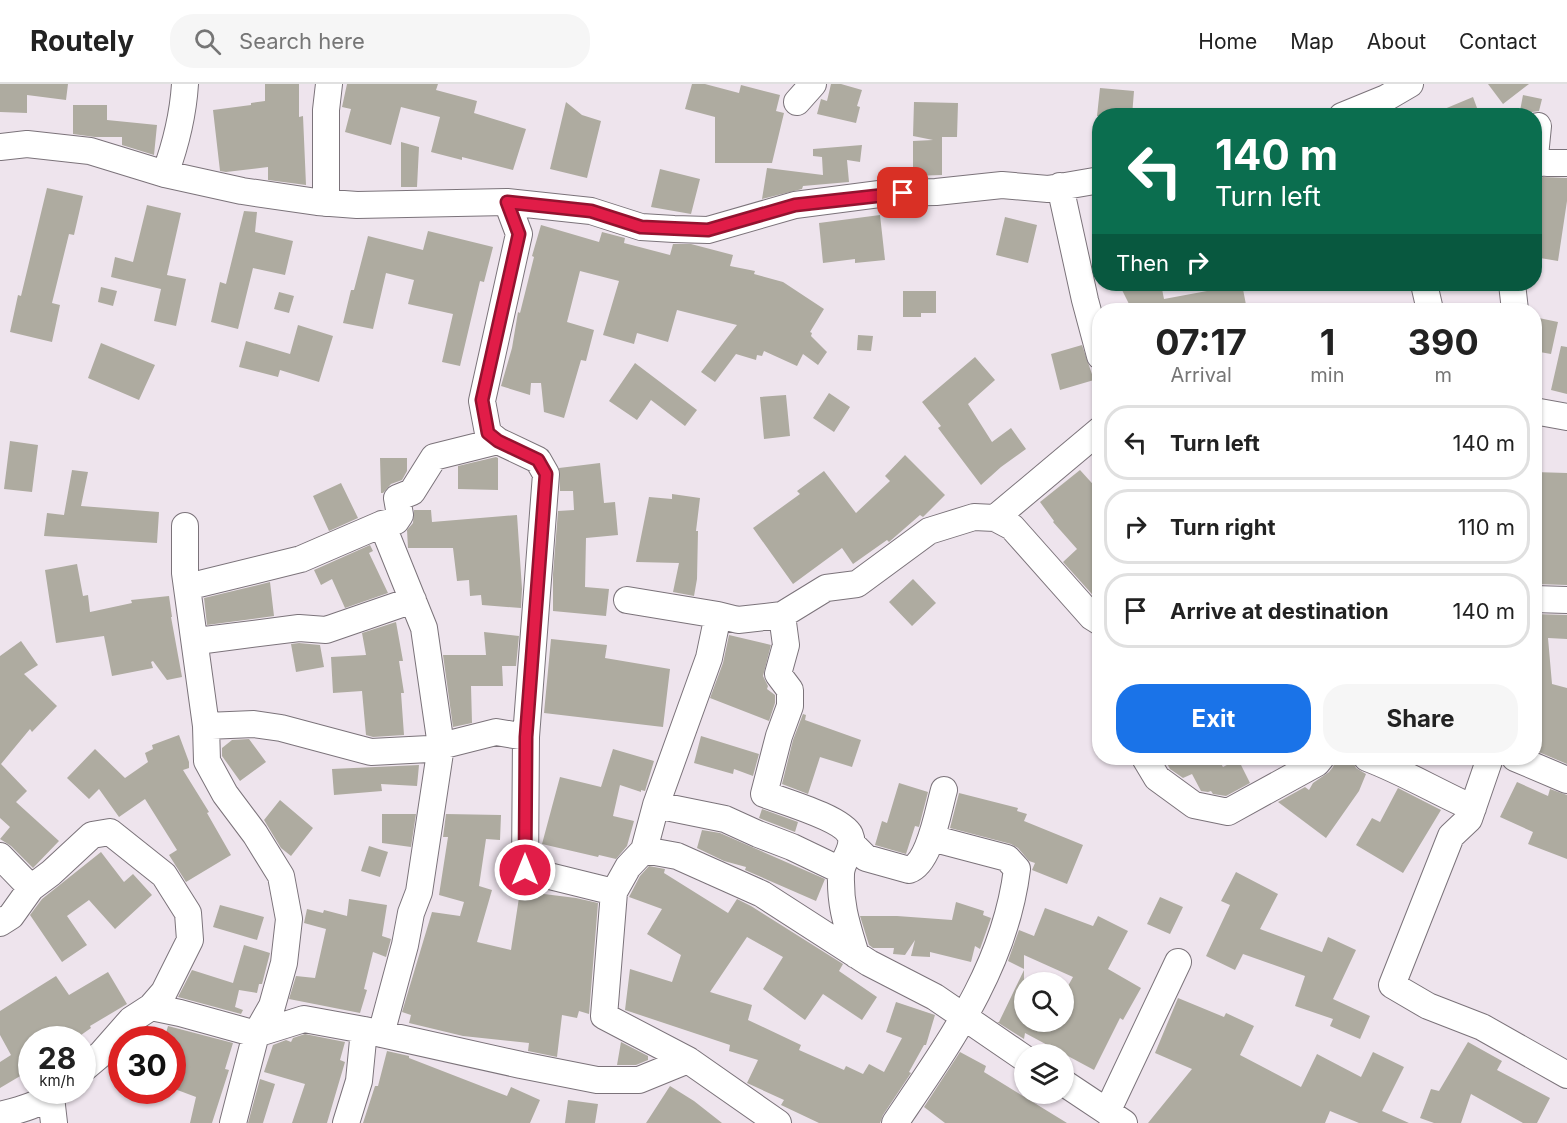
<!DOCTYPE html>
<html lang="en">
<head>
<meta charset="utf-8">
<style>
	body { margin:0; font-family:Inter,sans-serif; background:#f6f6f6; color:#222; height:100vh; display:flex; flex-direction:column; font-size:22px; white-space:nowrap }
	* { box-sizing:border-box; margin:0 }
	p { font-size:20px; color:#767676 }
	.icon { flex:none; width:33px; height:33px; fill:none; stroke:currentColor; stroke-width:2; stroke-linecap:round; stroke-linejoin:round }
	.map { position:relative; flex:1; overflow:hidden }
	.drawer { position:absolute; left:1092px; top:219px; width:450px; height:462px; display:flex; flex-direction:column; background:#fff; border-radius:24px; box-shadow:0 2px 4px #0004 }
	.drawer>* { flex:none }
	.hud { position:absolute; left:1092px; top:24px; width:450px; height:183px; border-radius:24px; box-shadow:0 2px 4px #0004; background:#0b6e4f; color:#fff; overflow:hidden }
	.tools { position:absolute; left:1014px; top:888px; display:grid; gap:12px }
	.tools a { display:grid; place-items:center; width:60px; height:60px; border-radius:50%; background:#fff; box-shadow:0 2px 4px #0004; font-size:30px }
	.speed { position:absolute; left:18px; top:942px; display:flex; gap:12px; font-size:30px; font-weight:700; text-align:center }
	.speed>* { display:grid; place-content:center; width:78px; height:78px; border-radius:50%; background:#fff; box-shadow:0 2px 4px #0004; line-height:1 }
	.speed small { font-size:15px; font-weight:400 }
	.speed .limit { border:9px solid #d22; background:#fff; color:#111 }
	.pin { position:absolute; display:grid; place-items:center; width:51px; height:51px; color:#fff; margin:-26px; border-radius:12px; box-shadow:0 3px 9px #0006 }
	.me { position:absolute; width:66px; margin:-33px; rotate:0deg; stroke-linejoin:round; filter:drop-shadow(0 0 4px #0008) }
	.turn { display:flex; align-items:center; gap:21px; height:126px; padding:0 24px; font-size:27px }
	.turn .icon { width:78px; height:78px; stroke-width:2.5 }
	.turn b { display:block; font-size:42px; line-height:51px }
	.then { display:flex; align-items:center; height:57px; padding:0 24px; background:#0003; gap:12px; font-size:22px }
	.eta { display:flex; justify-content:space-evenly; align-items:center; height:102px; text-align:center }
	.eta b { font-size:36px; font-weight:700; line-height:42px }
	.action { display:flex; gap:12px; margin-top:auto; padding:12px 24px }
	.action a { flex:1; height:69px; border-radius:24px; background:#1a73e8; color:#fff; font-size:24px; font-weight:700; line-height:69px; text-align:center }
	.action a+a { background:#f6f6f6; color:#222 }
	ul { padding:0; list-style:none }
	li { display:flex; align-items:center; gap:18px; height:75px; margin:0 12px 9px; padding:0 12px; border:3px solid #e0e0e0; border-radius:24px }
	li div { flex:1 }
	li b { display:block; font-size:22px }
	li em { font-style:normal }
	header { display:flex; align-items:center; gap:36px; box-sizing:border-box; height:84px; padding:0 30px; background:#fff; border-bottom:2px solid #e0e0e0 }
	header strong { font-size:28px }
	nav { display:flex; gap:33px; margin-inline-start:auto; font-size:21px }
	.search { width:420px; height:54px; background:#f6f6f6; display:flex; align-items:center; gap:15px; box-sizing:border-box; padding:0 21px; border-radius:24px; color:#767676; font-size:22px }
	.map>svg:first-child { display:block }
	.building { fill:#aeaba0 }
	.lines { fill:none; stroke-linecap:round; stroke-linejoin:round }
	.minor-casing { stroke:#7b737a; stroke-width:28 }
	.minor { stroke:#fff; stroke-width:26 }
	.route-casing { stroke:#92132f; stroke-width:15 }
	.route { stroke:#e11d48; stroke-width:10 }
</style>
</head>
<body>
<header>
<strong>Routely</strong>
<div class="search"><svg class="icon" aria-label="search" viewBox="0 0 24 24"><circle cx="10" cy="10" r="6"/><path d="M15 15l6 6"/></svg>Search here</div>
<nav><a>Home</a><a>Map</a><a>About</a><a>Contact</a></nav>
</header>
<div class="map">
<svg width="1567" height="1039" viewBox="0 0 1567 1039">
	<rect width="100%" height="100%" fill="#eee4ed"/>
	<path class="building" d="M 0,0 L 68,0 L 66,16 L 27,11 L 27,29 L 0,28 Z
		M 265,0 L 299,0 L 299,33 L 303,32 L 306,101 L 268,96 L 268,83 L 226,88 L 220,87 L 213,26 L 251,21 L 251,19 L 265,17 Z
		M 347,0 L 438,0 L 436,6 L 477,17 L 474,29 L 526,45 L 513,86 L 462,73 L 462,76 L 431,68 L 440,33 L 401,23 L 391,61 L 345,48 L 351,25 L 342,23 Z
		M 692,0 L 705,0 L 739,9 L 741,1 L 780,11 L 776,27 L 784,29 L 772,79 L 715,79 L 715,33 L 685,25 Z
		M 831,0 L 841,0 L 862,6 L 857,22 L 860,23 L 856,39 L 817,30 L 821,15 L 827,17 Z
		M 1488,0 L 1529,0 L 1503,20 Z
		M 1100,4 L 1134,7 L 1132,32 L 1097,32 Z
		M 1523,11 L 1542,15 L 1539,27 L 1532,28 L 1528,32 L 1519,32 Z
		M 1473,13 L 1480,32 L 1430,32 L 1430,31 Z
		M 566,18 L 582,31 L 601,37 L 587,94 L 550,85 Z
		M 914,18 L 958,19 L 957,53 L 942,53 L 942,91 L 913,92 L 913,57 L 933,56 L 913,52 Z
		M 73,21 L 107,21 L 107,36 L 157,41 L 154,71 L 122,61 L 122,53 L 95,53 L 73,50 Z
		M 401,58 L 419,63 L 417,103 L 401,103 Z
		M 862,61 L 860,78 L 847,76 L 849,98 L 803,102 L 802,105 L 762,115 L 767,84 L 823,91 L 822,73 L 813,72 L 813,65 Z
		M 660,85 L 700,95 L 691,130 L 651,123 Z
		M 1543,93 L 1567,94 L 1567,117 L 1558,177 L 1534,173 L 1534,124 L 1538,106 L 1534,106 L 1534,97 Z
		M 47,104 L 83,112 L 74,151 L 69,150 L 52,219 L 60,221 L 52,258 L 10,248 L 18,211 L 21,212 Z
		M 147,121 L 181,129 L 167,191 L 186,195 L 176,242 L 154,237 L 161,205 L 111,193 L 115,173 L 133,178 Z
		M 244,127 L 257,128 L 255,148 L 293,157 L 285,191 L 253,184 L 238,245 L 211,238 L 220,198 L 226,200 Z
		M 880,131 L 885,176 L 855,179 L 855,175 L 823,179 L 819,139 Z
		M 1005,133 L 1037,141 L 1028,179 L 996,171 Z
		M 541,141 L 599,158 L 602,148 L 625,154 L 624,159 L 670,171 L 673,160 L 691,160 L 733,171 L 730,182 L 755,187 L 754,190 L 783,198 L 824,225 L 810,248 L 812,249 L 811,252 L 827,268 L 818,281 L 803,270 L 797,282 L 764,267 L 762,272 L 757,271 L 756,276 L 736,270 L 715,298 L 701,288 L 737,241 L 677,226 L 668,258 L 637,249 L 634,260 L 603,251 L 619,197 L 580,187 L 567,238 L 594,246 L 586,277 L 581,276 L 564,334 L 544,328 L 541,299 L 531,299 L 530,311 L 501,302 L 512,264 L 518,228 L 520,229 L 534,173 L 532,172 Z
		M 428,147 L 493,163 L 484,198 L 480,197 L 460,282 L 442,278 L 453,230 L 408,220 L 414,196 L 386,189 L 373,245 L 343,239 L 351,206 L 354,206 L 368,152 L 423,166 Z
		M 1119,200 L 1161,200 L 1164,215 L 1207,207 L 1205,202 L 1215,200 L 1242,200 L 1247,226 L 1132,226 Z
		M 101,203 L 117,207 L 113,222 L 98,218 Z
		M 903,207 L 936,207 L 936,229 L 921,229 L 921,233 L 903,233 Z
		M 279,208 L 294,212 L 289,229 L 274,225 Z
		M 1534,233 L 1558,238 L 1551,270 L 1534,267 Z
		M 298,241 L 333,252 L 319,298 L 280,286 L 278,293 L 239,283 L 246,257 L 290,270 Z
		M 858,251 L 873,252 L 871,267 L 857,266 Z
		M 101,259 L 155,281 L 139,316 L 88,294 Z
		M 1082,261 L 1094,296 L 1060,306 L 1051,270 Z
		M 1561,262 L 1567,263 L 1567,310 L 1551,306 Z
		M 975,273 L 995,296 L 968,320 L 992,358 L 1011,344 L 1026,365 L 1001,383 L 981,401 L 938,344 L 941,342 L 922,318 Z
		M 635,279 L 697,326 L 685,342 L 651,316 L 637,336 L 609,317 Z
		M 829,309 L 850,323 L 834,348 L 813,334 Z
		M 786,311 L 790,352 L 764,355 L 760,313 Z
		M 10,357 L 38,361 L 32,408 L 4,405 Z
		M 905,371 L 945,411 L 923,433 L 920,431 L 889,458 L 887,456 L 853,480 L 842,464 L 793,500 L 753,444 L 800,410 L 797,407 L 824,387 L 856,429 L 890,397 L 885,392 Z
		M 496,373 L 498,374 L 498,406 L 458,405 L 458,382 Z
		M 380,374 L 407,374 L 407,387 L 402,396 L 391,400 L 383,409 L 381,409 Z
		M 600,379 L 604,419 L 615,418 L 618,451 L 586,454 L 585,503 L 609,505 L 606,532 L 553,527 L 553,490 L 558,427 L 574,426 L 573,407 L 560,407 L 559,384 Z
		M 72,386 L 88,388 L 81,422 L 159,428 L 157,459 L 44,452 L 47,429 L 64,431 Z
		M 1080,386 L 1100,408 L 1100,519 L 1063,478 L 1077,465 L 1053,438 L 1054,437 L 1040,418 Z
		M 1534,388 L 1567,389 L 1567,501 L 1534,500 Z
		M 341,399 L 358,434 L 329,447 L 313,412 Z
		M 672,410 L 700,414 L 696,447 L 698,447 L 697,495 L 694,512 L 673,508 L 679,479 L 636,478 L 649,413 L 672,415 Z
		M 414,426 L 431,426 L 432,438 L 517,431 L 522,505 L 521,524 L 482,521 L 481,511 L 470,512 L 469,496 L 457,497 L 453,464 L 408,464 L 407,446 L 413,439 Z
		M 370,461 L 373,467 L 369,469 L 388,509 L 345,524 L 332,495 L 321,501 L 314,486 Z
		M 77,480 L 83,512 L 88,511 L 90,528 L 132,519 L 131,516 L 169,512 L 172,533 L 171,533 L 182,593 L 167,596 L 153,577 L 151,578 L 153,584 L 112,592 L 104,552 L 56,559 L 45,486 Z
		M 913,495 L 936,519 L 912,542 L 889,518 Z
		M 270,498 L 274,532 L 207,541 L 204,514 Z
		M 1534,530 L 1567,531 L 1567,555 L 1548,554 L 1552,600 L 1567,604 L 1567,680 L 1534,666 Z
		M 396,538 L 403,577 L 399,577 L 404,609 L 401,609 L 404,651 L 373,653 L 366,651 L 362,607 L 333,609 L 331,573 L 366,571 L 362,549 Z
		M 484,548 L 519,552 L 516,582 L 502,582 L 503,602 L 471,602 L 472,639 L 453,643 L 443,571 L 486,571 Z
		M 729,551 L 771,561 L 763,592 L 768,602 L 767,605 L 775,611 L 775,619 L 769,637 L 710,614 L 723,579 Z
		M 551,555 L 607,561 L 605,574 L 670,585 L 663,643 L 544,629 Z
		M 21,557 L 38,581 L 24,590 L 57,622 L 32,648 L 30,645 L 1,680 L 27,707 L 16,718 L 59,757 L 33,784 L 11,762 L 0,755 L 10,743 L 0,734 L 0,572 Z
		M 299,559 L 320,561 L 324,583 L 296,588 L 291,560 Z
		M 803,630 L 806,631 L 805,636 L 861,656 L 852,683 L 820,673 L 808,710 L 782,700 L 793,656 Z
		M 179,651 L 189,678 L 189,684 L 183,686 L 209,728 L 207,729 L 231,771 L 186,798 L 169,771 L 177,766 L 145,715 L 119,733 L 99,705 L 89,715 L 67,694 L 95,665 L 125,694 L 148,678 L 145,669 L 153,665 L 152,661 Z
		M 701,652 L 759,670 L 753,692 L 734,685 L 733,690 L 694,679 Z
		M 249,655 L 266,678 L 240,697 L 222,672 L 222,664 L 232,656 Z
		M 613,665 L 654,677 L 645,707 L 641,706 L 641,708 L 620,701 L 613,732 L 634,737 L 627,762 L 616,775 L 599,771 L 598,773 L 542,760 L 560,693 L 601,703 Z
		M 1164,674 L 1224,674 L 1219,676 L 1223,683 L 1238,675 L 1250,699 L 1226,712 L 1213,710 L 1211,707 L 1208,708 L 1201,707 L 1192,690 L 1183,694 L 1170,685 Z
		M 1336,674 L 1349,674 L 1352,675 L 1356,684 L 1366,690 L 1359,707 L 1326,754 L 1278,718 L 1305,703 L 1309,706 L 1313,699 L 1329,688 L 1333,683 Z
		M 419,681 L 417,702 L 381,700 L 382,707 L 334,711 L 332,685 Z
		M 1517,698 L 1548,712 L 1550,705 L 1567,711 L 1567,775 L 1528,760 L 1533,748 L 1500,733 Z
		M 899,699 L 928,708 L 919,743 L 915,742 L 906,770 L 875,761 L 882,737 L 887,739 Z
		M 1398,704 L 1441,726 L 1403,789 L 1356,761 L 1372,734 L 1380,738 Z
		M 959,709 L 1018,724 L 1017,727 L 1027,730 L 1024,737 L 1083,761 L 1067,800 L 1032,786 L 1035,779 L 1029,777 L 1018,764 L 1011,760 L 950,744 Z
		M 280,716 L 313,744 L 291,772 L 281,764 L 264,736 Z
		M 762,725 L 798,738 L 795,748 L 759,734 Z
		M 382,730 L 416,730 L 411,763 L 382,759 Z
		M 446,730 L 501,731 L 500,756 L 486,755 L 479,802 L 492,806 L 477,858 L 511,866 L 520,807 L 576,814 L 598,819 L 589,930 L 579,927 L 577,934 L 562,931 L 557,973 L 528,967 L 529,959 L 463,952 L 409,939 L 411,931 L 402,928 L 432,828 L 460,832 L 464,818 L 439,811 L 448,753 L 443,753 Z
		M 702,746 L 720,749 L 825,795 L 816,817 L 745,786 L 746,783 L 724,777 L 697,764 Z
		M 369,762 L 388,768 L 380,793 L 361,787 Z
		M 101,768 L 124,798 L 133,790 L 152,811 L 115,845 L 89,816 L 67,832 L 87,861 L 62,878 L 30,831 L 42,815 Z
		M 649,782 L 665,785 L 664,789 L 728,829 L 737,815 L 751,822 L 843,880 L 839,887 L 877,913 L 862,936 L 823,910 L 805,936 L 763,905 L 783,873 L 747,853 L 710,908 L 752,921 L 748,936 L 801,961 L 799,966 L 844,986 L 846,982 L 863,990 L 869,980 L 884,988 L 902,954 L 886,948 L 896,918 L 935,931 L 926,961 L 924,961 L 909,988 L 911,989 L 883,1031 L 880,1039 L 819,1039 L 781,1021 L 784,1016 L 747,999 L 758,976 L 729,967 L 730,961 L 625,926 L 630,885 L 672,898 L 681,871 L 647,850 L 662,825 L 629,813 L 640,792 Z
		M 1236,788 L 1278,810 L 1260,845 L 1322,868 L 1328,853 L 1356,866 L 1333,915 L 1370,932 L 1360,955 L 1330,942 L 1333,935 L 1295,922 L 1305,892 L 1243,870 L 1235,886 L 1206,872 L 1230,821 L 1221,817 Z
		M 1160,813 L 1183,823 L 1170,850 L 1147,840 Z
		M 349,815 L 387,821 L 382,852 L 391,855 L 386,873 L 373,868 L 364,905 L 367,906 L 360,929 L 289,915 L 296,892 L 315,894 L 326,845 L 304,839 L 307,825 L 323,829 L 324,826 L 347,832 Z
		M 956,818 L 984,827 L 983,831 L 991,834 L 980,865 L 975,862 L 971,878 L 930,868 L 930,873 L 911,872 L 915,856 L 905,871 L 893,870 L 894,864 L 873,864 L 869,861 L 860,832 L 897,832 L 952,836 Z
		M 220,821 L 264,833 L 257,856 L 213,843 Z
		M 1045,824 L 1093,842 L 1098,832 L 1128,847 L 1108,885 L 1141,904 L 1123,936 L 1120,934 L 1094,986 L 1025,949 L 1024,955 L 997,938 L 999,938 L 1024,886 L 1024,938 L 1064,938 L 1064,909 L 1073,893 L 1024,871 L 1024,885 L 1008,877 L 1019,846 L 1034,852 Z
		M 244,861 L 270,869 L 262,900 L 259,900 L 257,909 L 239,906 L 235,923 L 243,926 L 241,930 L 178,913 L 192,886 L 233,899 Z
		M 108,888 L 127,920 L 90,942 L 91,944 L 74,956 L 32,956 L 32,985 L 0,1004 L 0,978 L 11,971 L 0,951 L 0,927 L 56,892 L 69,911 Z
		M 1178,914 L 1224,933 L 1226,929 L 1254,942 L 1240,971 L 1301,1003 L 1317,970 L 1361,993 L 1373,968 L 1404,983 L 1382,1027 L 1409,1039 L 1359,1039 L 1330,1027 L 1325,1039 L 1148,1039 L 1192,985 L 1155,969 Z
		M 168,942 L 233,959 L 225,985 L 229,986 L 212,1039 L 190,1039 L 196,1013 L 172,1004 L 172,956 L 164,956 Z
		M 305,950 L 345,958 L 340,976 L 345,978 L 327,1039 L 292,1039 L 305,1000 L 264,988 L 273,961 L 286,956 L 291,958 L 293,954 Z
		M 621,958 L 648,972 L 648,976 L 636,981 L 617,981 Z
		M 1468,958 L 1502,977 L 1497,986 L 1550,1014 L 1537,1039 L 1523,1039 L 1471,1010 L 1461,1039 L 1434,1039 L 1420,1034 L 1431,1005 L 1439,1007 Z
		M 387,967 L 409,972 L 409,974 L 507,1012 L 511,1003 L 540,1016 L 530,1039 L 363,1039 L 375,1002 L 378,1002 Z
		M 960,968 L 986,982 L 984,988 L 1067,1039 L 945,1039 L 924,1023 Z
		M 260,995 L 275,1000 L 263,1039 L 248,1039 Z
		M 670,1002 L 694,1017 L 722,1039 L 646,1039 Z
		M 568,1016 L 598,1020 L 595,1039 L 565,1039 Z"/>
	<g class="lines">
		<defs>
			<path id="minor" d="M 797,18 L 813,0
				M 1342,32 L 1386,14 L 1410,0
				M 0,63 L 27,60 L 90,67 L 165,90 L 242,107 L 317,118 L 357,121 L 507,118 L 591,127 L 641,143 L 674,145 L 708,146 L 795,121 L 887,109 L 936,108 L 1002,101 L 1048,105 L 1100,96
				M 1537,75 L 1547,79 L 1567,79
				M 1534,82 L 1538,42
				M 165,90 C 176,60 183,32 185,0
				M 1060,102 L 1085,216 L 1100,272
				M 507,118 L 519,150 L 482,317 L 488,349 L 498,357 L 538,376 L 546,390 L 526,653 L 525,786 L 614,808
				M 326,119 L 326,26 L 329,0
				M 1424,200 L 1430,226
				M 1512,200 L 1515,226
				M 1534,327 L 1567,333
				M 995,434 L 1100,346
				M 185,442 L 185,489 L 206,642 L 207,677 L 225,710 L 255,750 L 281,792 L 289,835 L 284,879 L 272,922 L 256,950 L 233,1039
				M 187,503 L 301,475 L 382,440 L 396,437 L 400,431 L 397,414 L 412,408 L 434,373 L 498,357
				M 1534,515 L 1567,516
				M 627,516 L 718,531 L 709,574 L 656,721 L 644,766 L 628,783 L 614,808 L 604,932 L 688,976 L 778,1039
				M 718,531 L 738,536 L 782,531 L 826,504 L 857,500 L 929,447 L 974,433 L 995,434 L 1012,443 L 1092,533 L 1100,538
				M 782,531 L 786,561 L 778,590 L 790,606 L 790,622 L 779,652 L 764,710 C 782,717 842,734 850,751 C 856,765 841,776 841,790 C 840,822 847,841 856,871
				M 194,554 L 205,556 L 299,544 L 326,546 L 413,516
				M 206,642 L 254,640 L 281,644 L 371,668 L 429,665 L 496,648 L 526,653
				M 1145,674 L 1157,694 L 1194,721 L 1228,728 L 1317,679 L 1321,674
				M 1367,674 C 1404,688 1437,708 1473,724
				M 1490,674 L 1469,735 L 1451,752 L 1392,901 L 1428,922 L 1482,943 L 1567,991
				M 1515,674 L 1567,696
				M 656,721 L 725,735 L 758,750 L 792,763 L 840,786
				M 852,760 L 866,774 L 909,786 C 930,779 938,727 944,706
				M 644,766 L 677,772 L 762,810 L 869,879 L 935,913 L 1024,974
				M 0,772 L 31,804
				M 0,839 L 11,832 L 31,804 L 51,789 L 92,751 L 110,748 L 164,791 L 188,829 L 190,856 L 164,908 L 151,923 L 131,936 L 101,970 L 82,986
				M 151,923 L 180,929 L 256,950 L 304,935 L 364,946 L 521,981 L 597,996 L 639,996 L 688,976
				M 381,950 L 405,861 L 411,829 L 419,808 L 441,662 L 424,544 L 382,440
				M 1064,999 L 1124,1039
				M 51,1013 L 54,1039
				M 1107,1028 L 1178,878
				M 0,1031 C 20,1026 43,1020 58,1006
				M 346,1039 L 359,997 L 364,946
				M 895,1039 C 949,959 1005,883 1017,785 L 1007,774 L 931,754"/>
		</defs>
		<use href="#minor" class="minor-casing"/>
		<use href="#minor" class="minor"/>
	</g>
	<g class="lines">
		<defs>
			<path id="route" d="M 525,786 L 526,653 L 546,390 L 538,376 L 498,357 L 488,349 L 482,316 L 519,150 L 507,118 L 591,127 L 641,143 L 708,146 L 795,121 L 903,109"/>
		</defs>
		<use href="#route" class="route-casing"/>
		<use href="#route" class="route"/>
	</g>
</svg>
<div class="tools">
<a><svg class="icon" aria-label="search" viewBox="0 0 24 24"><circle cx="10" cy="10" r="6"/><path d="M15 15l6 6"/></svg></a>
<a><svg class="icon" aria-label="layers" viewBox="0 0 24 24"><path d="M12 4l9 5-9 5-9-5zM3 14l9 5 9-5"/></svg></a>
</div>
<div class="speed"><div>28<small>km/h</small></div><div class="limit">30</div></div>
<div class="pin" style="left:903px;top:109px;background:#d93025"><svg class="icon" aria-label="arrive" viewBox="0 0 24 24"><path d="M6 21V4h12l-3 4 3 4H6"/></svg></div>
<svg class="me" style="left:525px;top:786px" viewBox="-20 -20 40 40"><circle r="17" fill="#e11d48" stroke="#fff" stroke-width="3"/><path d="M0-11L8 9 0 5-8 9z" fill="#fff"/></svg>
<div class="hud">
<div class="turn"><svg class="icon" aria-label="left" viewBox="0 0 24 24"><path d="M17 20v-9H6M10 6l-5 5 5 5"/></svg><div><b>140 m</b>Turn left</div></div>
<div class="then">Then<svg class="icon" aria-label="right" viewBox="0 0 24 24"><path d="M7 20v-9h11M14 6l5 5-5 5"/></svg></div>
</div>
<section class="drawer">
<div class="eta">
<div><b>07:17</b><p>Arrival</p></div>
<div><b>1</b><p>min</p></div>
<div><b>390</b><p>m</p></div>
</div>
<ul>
<li><svg class="icon" aria-label="left" viewBox="0 0 24 24"><path d="M17 20v-9H6M10 6l-5 5 5 5"/></svg><div><b>Turn left</b></div><em>140 m</em></li>
<li><svg class="icon" aria-label="right" viewBox="0 0 24 24"><path d="M7 20v-9h11M14 6l5 5-5 5"/></svg><div><b>Turn right</b></div><em>110 m</em></li>
<li><svg class="icon" aria-label="arrive" viewBox="0 0 24 24"><path d="M6 21V4h12l-3 4 3 4H6"/></svg><div><b>Arrive at destination</b></div><em>140 m</em></li>
</ul>
<div class="action"><a>Exit</a><a>Share</a></div>
</section>
</div>
</body>
</html>
